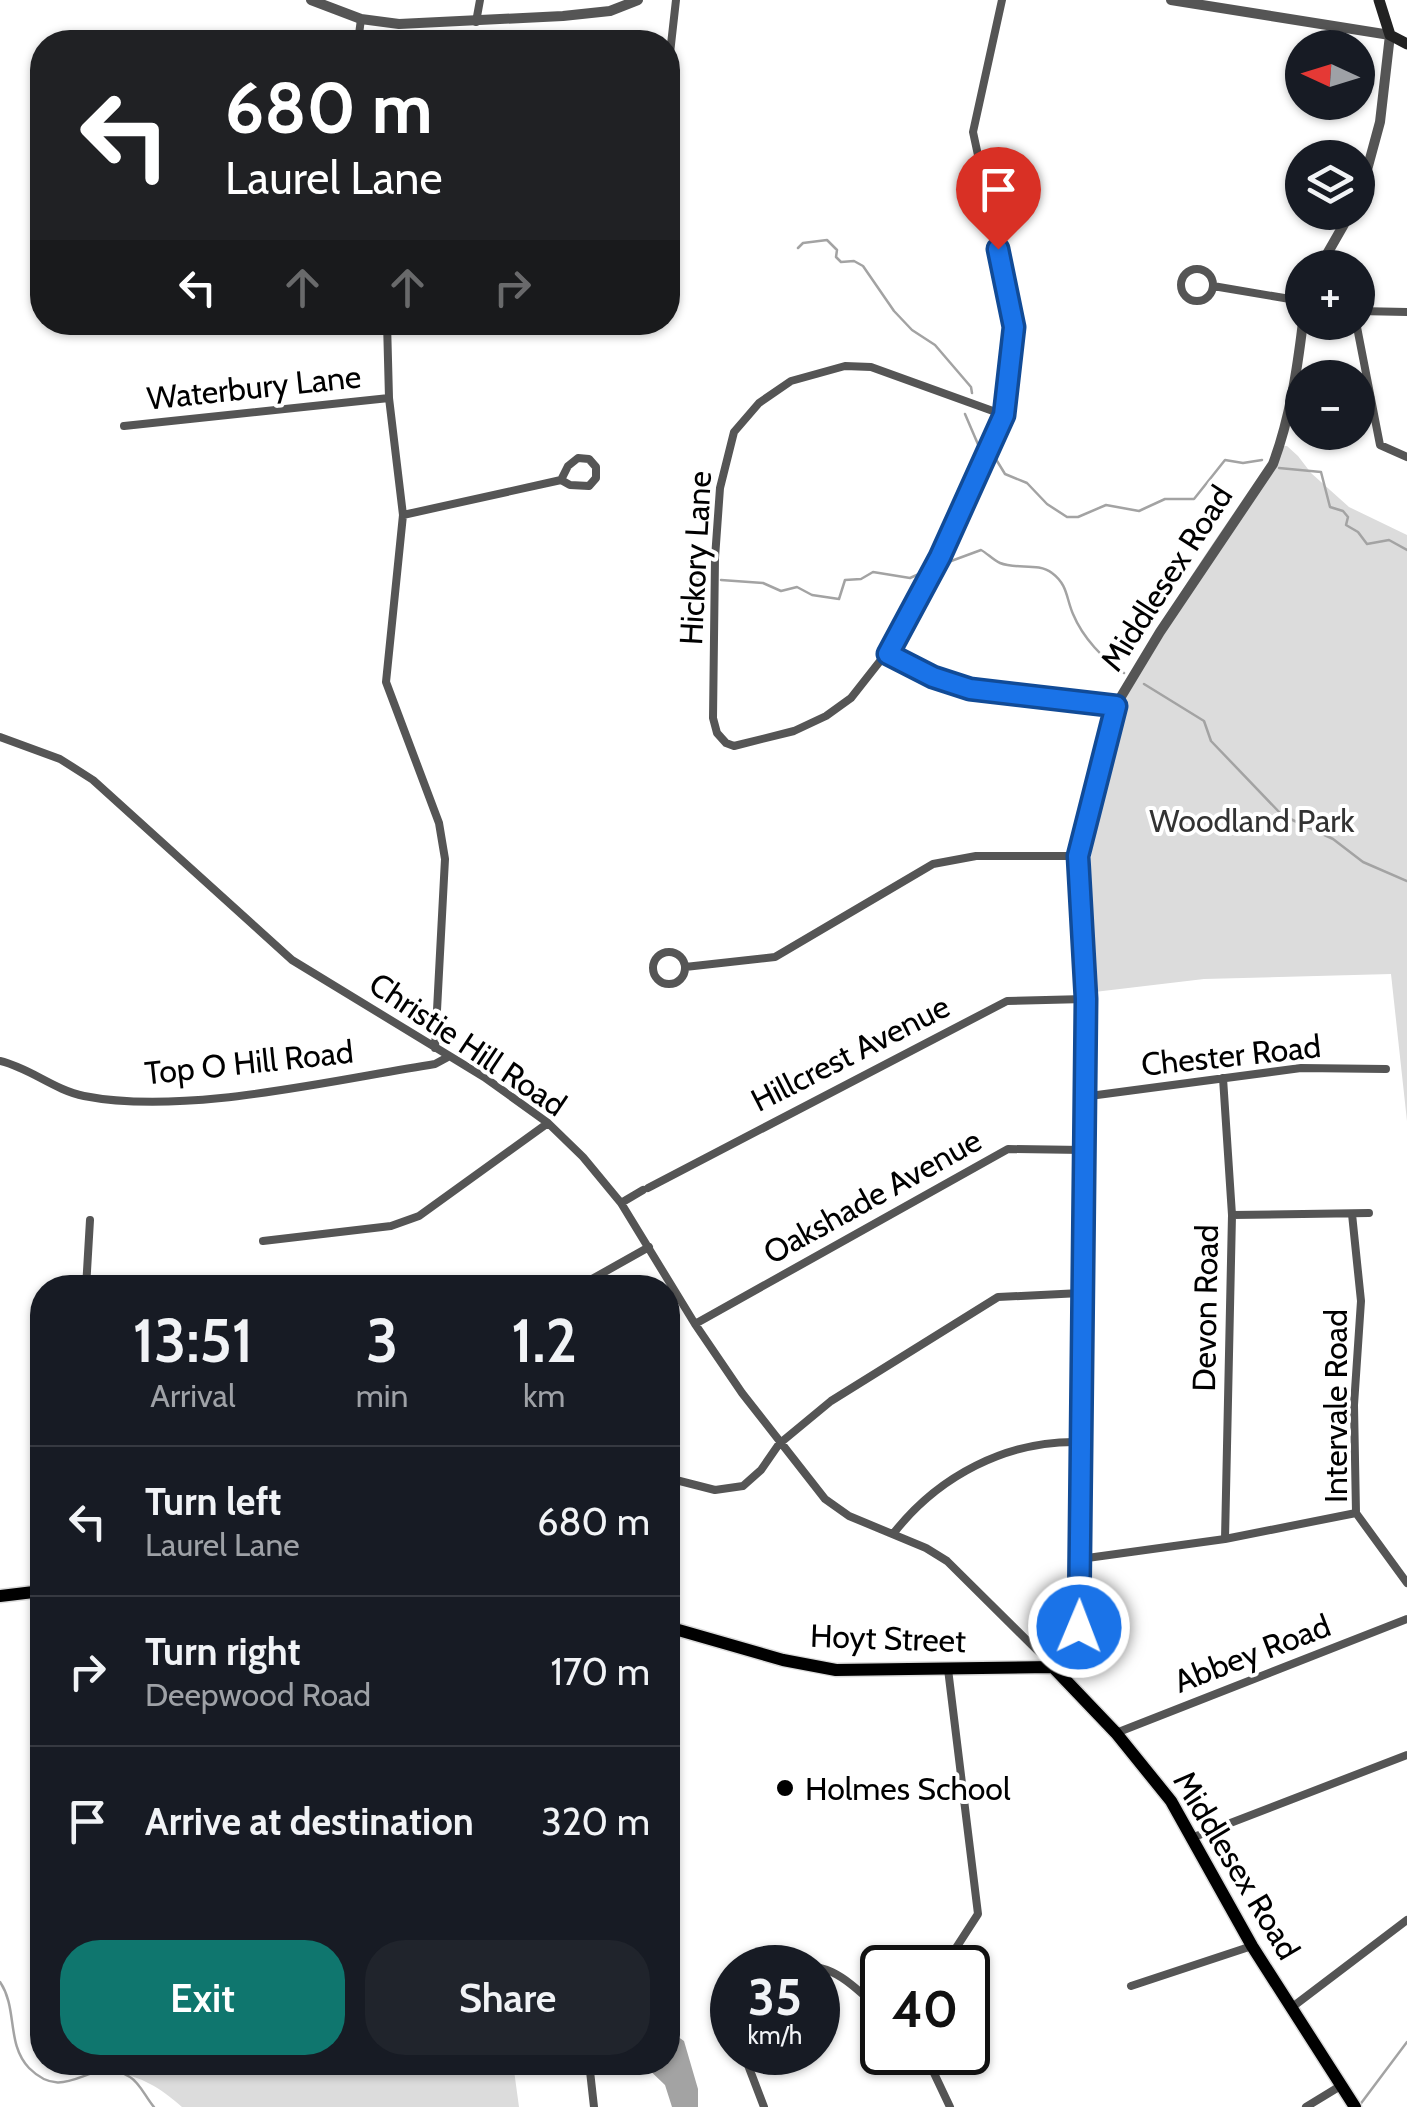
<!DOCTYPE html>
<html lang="en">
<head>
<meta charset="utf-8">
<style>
	body { margin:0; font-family:Cabin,sans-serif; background:#20242c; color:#f1f3f6; height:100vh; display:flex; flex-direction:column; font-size:38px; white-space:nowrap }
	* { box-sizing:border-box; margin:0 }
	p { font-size:32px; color:#9ea1a6 }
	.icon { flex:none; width:55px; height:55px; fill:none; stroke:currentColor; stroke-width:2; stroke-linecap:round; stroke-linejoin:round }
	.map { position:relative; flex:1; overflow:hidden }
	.details { position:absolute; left:30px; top:1275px; width:650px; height:800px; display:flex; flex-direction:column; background:#171b24; border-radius:40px; box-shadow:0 2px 8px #0004 }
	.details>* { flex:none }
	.guide { position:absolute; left:30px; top:30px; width:650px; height:305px; border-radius:40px; box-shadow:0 2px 8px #0004; background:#202124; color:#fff; overflow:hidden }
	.needle { width:65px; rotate:274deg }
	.fabs { position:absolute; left:1285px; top:30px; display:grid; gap:20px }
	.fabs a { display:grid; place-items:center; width:90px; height:90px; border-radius:50%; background:#171b24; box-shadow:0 2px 8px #0004; font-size:50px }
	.speed { position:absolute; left:710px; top:1945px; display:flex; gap:20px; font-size:50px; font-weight:700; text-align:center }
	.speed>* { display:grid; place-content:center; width:130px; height:130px; border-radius:50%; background:#171b24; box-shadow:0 2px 8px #0004; line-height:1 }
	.speed small { font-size:25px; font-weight:400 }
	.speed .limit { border:5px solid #111; border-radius:15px; background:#fff; color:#111 }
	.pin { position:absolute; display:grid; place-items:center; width:85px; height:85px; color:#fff; margin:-102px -42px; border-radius:50% 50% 50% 0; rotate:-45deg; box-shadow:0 0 10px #0007 }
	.pin .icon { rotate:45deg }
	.me { position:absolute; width:110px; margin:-55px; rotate:1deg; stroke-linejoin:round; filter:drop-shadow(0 0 8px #0008) }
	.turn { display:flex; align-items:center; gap:35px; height:210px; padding:0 30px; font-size:45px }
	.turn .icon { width:130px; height:130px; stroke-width:2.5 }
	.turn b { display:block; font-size:70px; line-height:85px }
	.lanes { display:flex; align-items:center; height:95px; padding:0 30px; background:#0003; justify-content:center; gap:50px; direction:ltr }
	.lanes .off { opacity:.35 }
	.eta { display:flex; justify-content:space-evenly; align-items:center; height:170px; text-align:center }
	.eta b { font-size:60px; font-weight:600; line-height:70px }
	.cta { display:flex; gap:20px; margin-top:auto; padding:20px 30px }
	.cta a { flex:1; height:115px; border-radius:40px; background:#0f766e; color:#fff; font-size:40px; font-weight:600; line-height:115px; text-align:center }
	.cta a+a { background:#20242c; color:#f1f3f6 }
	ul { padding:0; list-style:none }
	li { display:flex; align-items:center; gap:30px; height:150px; padding:0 30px; border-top:2px solid #363941 }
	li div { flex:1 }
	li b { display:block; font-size:38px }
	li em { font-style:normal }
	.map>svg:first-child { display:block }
	.green { fill:#dcdcdc }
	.water { fill:#a3a3a3 }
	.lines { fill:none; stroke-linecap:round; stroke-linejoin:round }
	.stream { stroke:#a3a3a3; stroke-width:2.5 }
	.primary-casing { stroke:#dbdbdb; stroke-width:15 }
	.minor { stroke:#555; stroke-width:8 }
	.tertiary { stroke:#555; stroke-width:10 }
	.secondary { stroke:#222; stroke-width:11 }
	.primary { stroke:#000; stroke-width:12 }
	.route-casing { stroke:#114b97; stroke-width:25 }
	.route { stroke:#1a73e8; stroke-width:18 }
	.poi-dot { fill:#000; stroke:#fff; stroke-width:4 }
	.labels { text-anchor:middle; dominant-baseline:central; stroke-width:8; stroke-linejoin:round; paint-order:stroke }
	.street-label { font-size:32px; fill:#000; stroke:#fff }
	.park-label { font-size:32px; fill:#333; stroke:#fff }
	.poi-label { font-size:32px; fill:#000; stroke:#fff; text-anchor:start }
</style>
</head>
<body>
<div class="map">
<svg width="1407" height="2107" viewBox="0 0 1407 2107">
	<rect width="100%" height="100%" fill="#fff"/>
	<path class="green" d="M 1279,446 L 1287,446 L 1298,456 L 1311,473 L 1349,507 L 1407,535 L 1407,1121 L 1391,974 L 1204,979 L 1086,993 C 1089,904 1087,790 1121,706 C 1159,613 1224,530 1279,446 Z
		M 111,2063 L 513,2063 L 519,2107 L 182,2107 C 157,2085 144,2079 112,2070 Z"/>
	<path class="water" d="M 668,2030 L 684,2041 L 698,2089 L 698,2107 L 672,2107 L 665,2085 L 642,2063 L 668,2062 Z"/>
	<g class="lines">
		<path class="stream" d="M 798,248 L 803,243 L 827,240 L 837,250 L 836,257 L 841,262 L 854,261 L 863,266 L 894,311 L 912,330 L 935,345 L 971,387 L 972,393
			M 965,414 L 980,449
			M 994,456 L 1005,474 L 1027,483 L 1047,504 L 1067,517 L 1078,517 L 1106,505 L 1139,511 L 1165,499 L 1194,499 L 1225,460 L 1243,463 L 1262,460
			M 1279,468 L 1321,472 L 1330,507 L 1343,511 L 1348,517 L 1346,525 L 1358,532 L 1367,544 L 1389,540 L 1407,550
			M 943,564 L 981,550 C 987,553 993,560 1000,563 C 1017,570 1038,562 1052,573 C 1068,585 1066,598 1073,614 C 1083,638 1103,659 1124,673
			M 697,579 L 706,579
			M 721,580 L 763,583 L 781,591 L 797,587 L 812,595 L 839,599 L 845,580 L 861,579 L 873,572 L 910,578 L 928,570
			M 1144,684 L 1204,721 L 1211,741 L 1282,815 L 1333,839 L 1363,862 L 1407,881
			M 0,1982 C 18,2008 6,2044 29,2068 C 68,2107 91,2052 130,2077 C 140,2083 146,2098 154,2107
			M 1359,2106 L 1407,2042"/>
		<defs>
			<path id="primary" d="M 0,1596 L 42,1591
				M 668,1627 L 783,1660 L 836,1670 L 1053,1667 L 1116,1733 L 1171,1801 L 1252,1946 L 1355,2107"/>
		</defs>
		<use href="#primary" class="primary-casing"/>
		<path class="minor" d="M 1002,0 L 973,132 L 1015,327 L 1004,415 L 940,557 L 899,637 L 851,698 L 826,716 L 794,731 L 734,746 L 726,743 L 717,733 L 713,718 L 715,558 L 720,488 L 734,432 L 759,403 L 791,381 L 845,366 L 871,367 L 1004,415
			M 476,22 L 480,0
			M 358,42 L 361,19
			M 668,71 L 676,0
			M1181 285a16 16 0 1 1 32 0a16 16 0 1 1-32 0Z
			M 1213,286 L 1302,301
			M 1358,311 L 1407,312
			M 387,322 L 389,398 L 403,515 L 386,682 L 439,823 L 445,859 L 435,1048
			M 1356,322 L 1380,445 L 1407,457
			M 124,426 L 389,398
			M 403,515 L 561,480 L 568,466 L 578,458 L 589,459 L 596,467 L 596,478 L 589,486 L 570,485 L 561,480
			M 888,654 L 933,677 L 970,689 L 1116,705
			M 0,737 L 60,759 L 93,780 L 292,960 L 484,1077 L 548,1123 L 583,1157 L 621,1203 L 695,1324 L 742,1393 L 825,1499 L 849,1516 L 926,1548 L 947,1561 L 1053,1666
			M653 968a16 16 0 1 1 32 0a16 16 0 1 1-32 0Z
			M 685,967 L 775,957 L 933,864 L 976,856 L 1078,856
			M 0,1061 C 30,1068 54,1090 84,1096 C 185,1116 332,1080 435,1064 L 448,1057
			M 1223,1078 L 1232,1215 L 1225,1539
			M 1082,1097 L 1301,1068 L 1386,1069
			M 648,1188 L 1007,1001 L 1085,999
			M 621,1203 L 643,1190
			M 1352,1214 L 1361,1301 L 1354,1405 L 1356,1513 L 1407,1583
			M 1232,1215 L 1369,1213
			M 263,1241 L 391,1226 L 419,1216 L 548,1123
			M 86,1288 L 90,1220
			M 244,1288 L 244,1283
			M 576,1288 L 649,1247
			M 695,1324 L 1008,1149 L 1083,1150
			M 668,1478 L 715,1490 L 743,1486 L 761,1470 L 779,1444 L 831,1401 L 998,1297 L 1081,1293
			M 893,1534 C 938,1476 1007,1440 1080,1442
			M 1080,1559 L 1225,1539 L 1356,1513
			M 1116,1733 L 1407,1619
			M 1194,1837 L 1407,1755
			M 785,1968 C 830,1957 852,1986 882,2011
			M 943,1968 L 978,1914 L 948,1669
			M 1131,1986 L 1252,1946
			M 1291,2008 L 1407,1920
			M 743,2052 L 764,2107
			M 924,2052 L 950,2107
			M 589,2062 L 594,2107
			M 1306,2107 L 1342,2085"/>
		<path class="tertiary" d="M 311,0 L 361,19 L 399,24 L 563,16 L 610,11 L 638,0
			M 1171,0 L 1390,35 L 1380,122 L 1358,203
			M 1319,268 L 1351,212
			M 1053,1667 L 1065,1667 L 1073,1662 L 1080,1615 L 1082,1097 L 1085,999 L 1078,856 L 1116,705 L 1160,632 L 1273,464 C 1290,418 1297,371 1303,322
			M 1053,1667 L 1076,1645"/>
		<path class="secondary" d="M 1379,0 L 1390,35 L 1407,44"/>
		<use href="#primary" class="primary"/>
	</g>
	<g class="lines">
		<defs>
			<path id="route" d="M 998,249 L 1014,327 L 1004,415 L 940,557 L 888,654 L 933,677 L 970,689 L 1116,706 L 1078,856 L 1086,999 L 1079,1627"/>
		</defs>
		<use href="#route" class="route-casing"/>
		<use href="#route" class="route"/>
	</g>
	<circle class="poi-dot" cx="785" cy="1788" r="10"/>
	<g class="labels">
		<g class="street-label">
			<text transform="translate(254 387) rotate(-6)">Waterbury Lane</text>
			<text transform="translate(695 558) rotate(-87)">Hickory Lane</text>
			<text transform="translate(1166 578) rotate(-57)">Middlesex Road</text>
			<text transform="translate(468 1044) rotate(34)">Christie Hill Road</text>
			<text transform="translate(850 1053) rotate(-27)">Hillcrest Avenue</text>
			<text transform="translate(1231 1055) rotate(-6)">Chester Road</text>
			<text transform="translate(249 1062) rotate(-6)">Top O Hill Road</text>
			<text transform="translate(872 1196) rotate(-29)">Oakshade Avenue</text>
			<text transform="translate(1205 1308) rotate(-89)">Devon Road</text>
			<text transform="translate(1335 1406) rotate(-90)">Intervale Road</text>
			<text transform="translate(888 1638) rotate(2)">Hoyt Street</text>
			<text transform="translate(1252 1653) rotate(-21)">Abbey Road</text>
			<text transform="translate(1237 1865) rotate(59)">Middlesex Road</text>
		</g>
		<g class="park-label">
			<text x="1252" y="820">Woodland Park</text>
		</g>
		<g class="poi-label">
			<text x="805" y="1788">Holmes School</text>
		</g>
	</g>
</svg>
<div class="fabs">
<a><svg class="needle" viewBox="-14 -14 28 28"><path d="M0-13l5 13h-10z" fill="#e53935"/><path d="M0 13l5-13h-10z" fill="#9ea1a6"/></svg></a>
<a><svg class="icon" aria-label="layers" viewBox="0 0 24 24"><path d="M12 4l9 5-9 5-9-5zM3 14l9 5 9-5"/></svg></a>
<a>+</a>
<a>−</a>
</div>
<div class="speed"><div>35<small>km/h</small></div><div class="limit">40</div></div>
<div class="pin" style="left:998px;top:249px;background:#d93025"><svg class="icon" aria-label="arrive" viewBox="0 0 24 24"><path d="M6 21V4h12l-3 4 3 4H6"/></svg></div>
<svg class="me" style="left:1079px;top:1627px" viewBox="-20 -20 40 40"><circle r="17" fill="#1a73e8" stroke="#fff" stroke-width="3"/><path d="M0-11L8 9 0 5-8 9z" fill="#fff"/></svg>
<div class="guide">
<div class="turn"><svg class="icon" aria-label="left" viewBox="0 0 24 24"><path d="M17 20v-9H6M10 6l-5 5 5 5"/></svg><div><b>680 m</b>Laurel Lane</div></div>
<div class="lanes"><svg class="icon" aria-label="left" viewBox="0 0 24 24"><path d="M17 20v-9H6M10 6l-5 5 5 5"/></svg><svg class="icon off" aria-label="ahead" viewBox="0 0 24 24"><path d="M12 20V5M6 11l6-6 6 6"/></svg><svg class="icon off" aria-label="ahead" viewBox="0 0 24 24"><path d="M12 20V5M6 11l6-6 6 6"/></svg><svg class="icon off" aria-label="right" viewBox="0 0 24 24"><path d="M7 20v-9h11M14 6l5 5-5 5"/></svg></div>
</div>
<section class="details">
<div class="eta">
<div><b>13:51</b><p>Arrival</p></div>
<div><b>3</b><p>min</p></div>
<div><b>1.2</b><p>km</p></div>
</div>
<ul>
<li><svg class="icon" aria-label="left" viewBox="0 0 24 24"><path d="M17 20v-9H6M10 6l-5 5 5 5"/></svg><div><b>Turn left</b><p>Laurel Lane</p></div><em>680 m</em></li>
<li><svg class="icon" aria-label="right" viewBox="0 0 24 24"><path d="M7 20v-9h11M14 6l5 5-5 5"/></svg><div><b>Turn right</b><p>Deepwood Road</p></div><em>170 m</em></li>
<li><svg class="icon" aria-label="arrive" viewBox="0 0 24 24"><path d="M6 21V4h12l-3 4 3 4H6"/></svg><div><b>Arrive at destination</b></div><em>320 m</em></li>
</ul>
<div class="cta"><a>Exit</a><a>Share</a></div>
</section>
</div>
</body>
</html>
